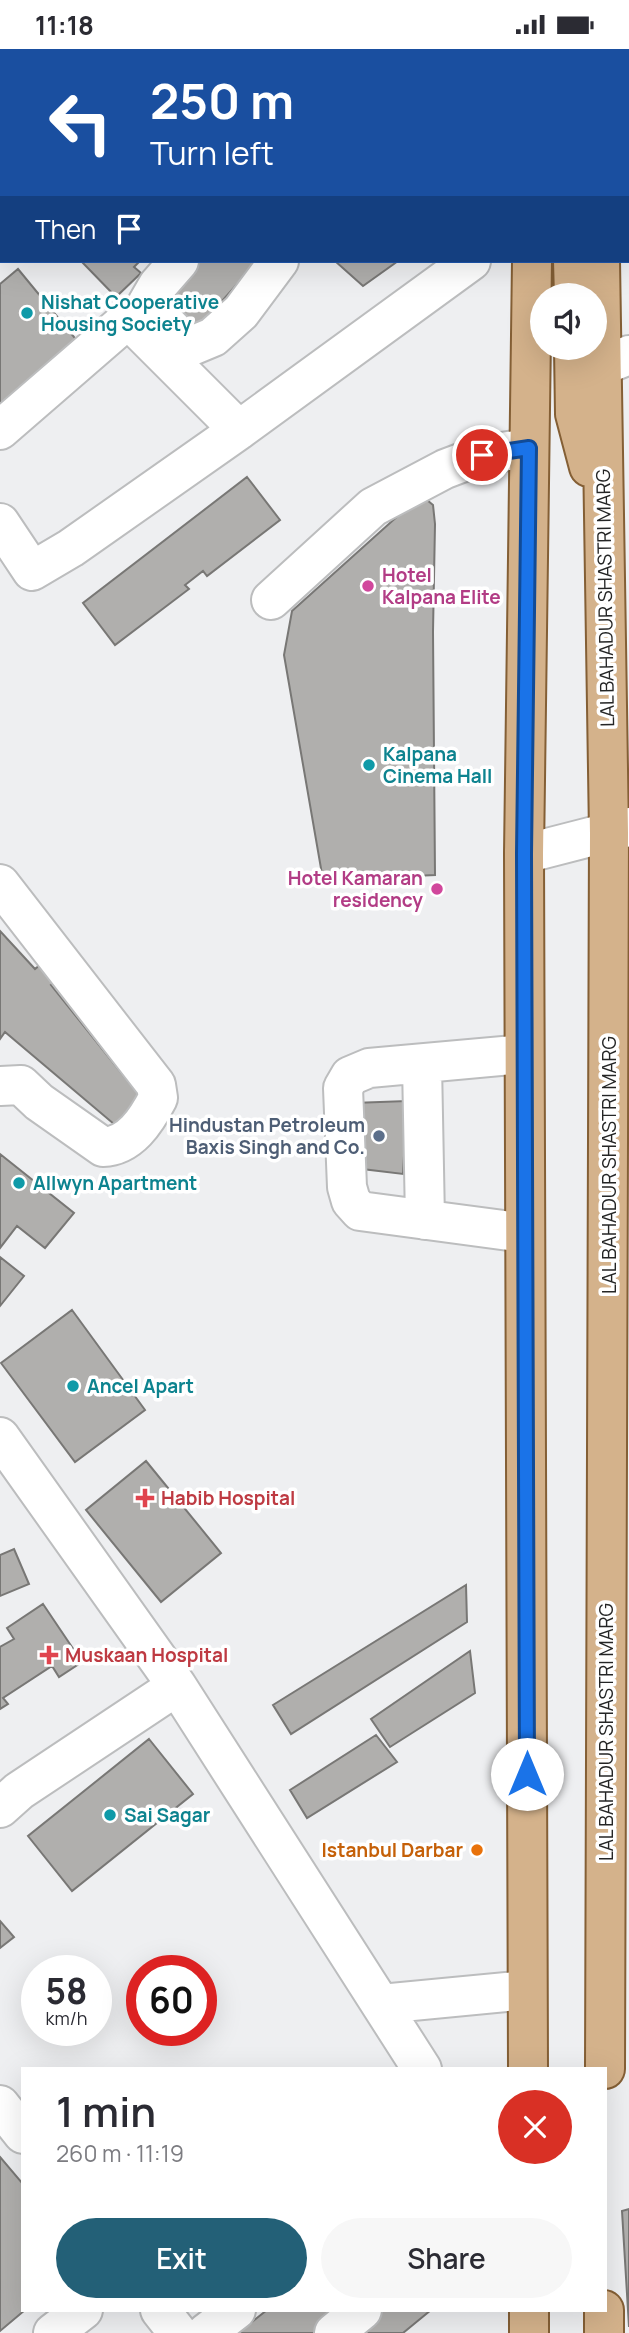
<!DOCTYPE html>
<html lang="en">
<head>
<meta charset="utf-8">
<style>
	body { margin:0; font-family:Manrope,sans-serif; background:#f7f7f7; color:#2b2b33; height:100vh; display:flex; flex-direction:column; font-size:26px; white-space:nowrap }
	* { box-sizing:border-box; margin:0 }
	p { font-size:23px; color:#7c7c81 }
	.icon { flex:none; width:38px; height:38px; fill:none; stroke:currentColor; stroke-width:2; stroke-linecap:round; stroke-linejoin:round }
	.map { position:relative; flex:1; overflow:hidden }
	.details { position:absolute; left:21px; top:2018px; width:586px; height:245px; display:flex; flex-direction:column; background:#fff; border-radius:0px; box-shadow:0 7px 28px #0002 }
	.details>* { flex:none }
	.banner { position:absolute; left:0px; top:0px; width:630px; height:214px; box-shadow:0 7px 28px #0002; background:#1a4fa0; color:#fff; overflow:hidden }
	.fabs { position:absolute; left:530px; top:234px; display:grid; gap:14px }
	.fabs a { display:grid; place-items:center; width:77px; height:77px; border-radius:50%; background:#fff; box-shadow:0 7px 28px #0002; font-size:35px }
	.speed { position:absolute; left:21px; top:1906px; display:flex; gap:14px; font-size:35px; font-weight:700; text-align:center }
	.speed>* { display:grid; place-content:center; width:91px; height:91px; border-radius:50%; background:#fff; box-shadow:0 7px 28px #0002; line-height:1 }
	.speed small { font-size:18px; font-weight:400 }
	.speed .limit { border:10px solid #d22; background:#fff; color:#111 }
	.pin { position:absolute; display:grid; place-items:center; width:60px; height:60px; color:#fff; margin:-30px; border:4px solid #fff; border-radius:50%; box-shadow:0 2px 7px #0007 }
	.me { position:absolute; width:77px; margin:-38px; rotate:0deg; stroke-linejoin:round; filter:drop-shadow(0 0 5px #0008) }
	.turn { display:flex; align-items:center; gap:24px; height:147px; padding:0 35px; font-size:32px }
	.turn .icon { width:91px; height:91px; stroke-width:2.5 }
	.turn b { display:block; font-size:49px; line-height:60px }
	.then { display:flex; align-items:center; height:66px; padding:0 35px; background:#0003; gap:14px; font-size:26px }
	.round { display:grid; place-items:center; flex:none; width:74px; height:74px; border-radius:37px; background:#f7f7f7 }
	.head { display:flex; align-items:center; justify-content:space-between; height:119px; padding:0 35px }
	h1 { font-size:42px; font-weight:600; line-height:52px }
	.primary-button { display:flex; gap:14px; margin-top:auto; padding:14px 35px }
	.primary-button a { flex:1; height:80px; border-radius:42px; background:#236077; color:#fff; font-size:28px; font-weight:600; line-height:80px; text-align:center }
	.primary-button a+a { background:#f7f7f7; color:#2b2b33 }
	.status { display:flex; justify-content:space-between; align-items:center; height:49px; padding:0 35px; background:#fff; direction:ltr }
	.status svg { height:19px; fill:currentColor }
	.map>svg:first-child { display:block }
	.building { fill:#b0afad; stroke:#787775; stroke-width:2 }
	.lines { fill:none; stroke-linecap:round; stroke-linejoin:round }
	.minor-casing { stroke:#bcbdbe; stroke-width:42 }
	.major-casing { stroke:#845f35; stroke-width:42 }
	.minor { stroke:#fff; stroke-width:38 }
	.major { stroke:#d4b28b; stroke-width:38 }
	.route-casing { stroke:#114b97; stroke-width:18 }
	.route { stroke:#1a73e8; stroke-width:12 }
	.culture-dot { fill:#0f9aa8; stroke:#fff; stroke-width:2.5 }
	.hotel-dot { fill:#d1479c; stroke:#fff; stroke-width:2.5 }
	.service-dot { fill:#5c6f8a; stroke:#fff; stroke-width:2.5 }
	.health-dot { fill:#e0444e; stroke:#fff; stroke-width:2.5 }
	.food-dot { fill:#e8710a; stroke:#fff; stroke-width:2.5 }
	.labels { text-anchor:middle; dominant-baseline:central; stroke-width:7; stroke-linejoin:round; paint-order:stroke }
	.culture-label { font-size:19px; font-weight:bold; fill:#0d838f; stroke:#fff; text-anchor:start }
	.hotel-label { font-size:19px; font-weight:bold; fill:#b23c85; stroke:#fff; text-anchor:start }
	.street-label { font-size:19px; fill:#242525; stroke:#fff }
	.service-label { font-size:19px; font-weight:bold; fill:#4e5e75; stroke:#fff; text-anchor:end }
	.health-label { font-size:19px; font-weight:bold; fill:#be3a42; stroke:#fff; text-anchor:start }
	.food-label { font-size:19px; font-weight:bold; fill:#c56008; stroke:#fff; text-anchor:end }
</style>
</head>
<body>
<div class="status"><b>11:18</b><svg viewBox="0 0 49 12"><path d="M0 12V9h3v3zM5 12V6h3v6zM10 12V3h3v9zM15 12V0h3v12zM26 1h20v11H26zM47 4h2v5h-2z"/></svg></div>
<div class="map">
<svg width="629" height="2284" viewBox="0 0 629 2284">
	<rect width="100%" height="100%" fill="#eeeff1"/>
	<path class="building" d="M 233,0 L 282,0 L 280,2 L 232,2 Z
		M 351,0 L 404,0 L 402,2 L 349,2 Z
		M 0,88 L 2,90 L 2,181 L 0,183 Z
		M 81,212 L 140,212 L 134,218 L 141,224 L 116,248 Z
		M 200,212 L 258,212 L 195,282 L 163,258 Z
		M 335,212 L 398,212 L 363,237 Z
		M 18,220 L 79,294 L 0,357 L 0,235 Z
		M 247,428 L 280,471 L 207,527 L 203,522 L 185,536 L 189,540 L 115,596 L 83,554 Z
		M 427,451 L 433,456 L 435,475 L 433,583 L 435,826 L 323,831 L 284,606 L 292,562 L 410,456 Z
		M 0,882 L 35,920 L 47,910 L 62,929 L 51,936 L 148,1057 L 121,1081 L 5,983 L 0,990 Z
		M 407,1052 L 403,1125 L 354,1119 L 353,1054 Z
		M 0,1105 L 74,1164 L 45,1199 L 17,1177 L 0,1199 Z
		M 0,1208 L 24,1227 L 0,1257 Z
		M 72,1261 L 145,1361 L 75,1413 L 1,1314 Z
		M 146,1412 L 221,1504 L 161,1553 L 86,1461 Z
		M 14,1500 L 29,1535 L 0,1547 L 0,1506 Z
		M 466,1536 L 467,1573 L 291,1685 L 273,1656 Z
		M 43,1555 L 82,1613 L 59,1628 L 52,1617 L 3,1649 L 8,1655 L 0,1660 L 0,1598 L 14,1590 L 7,1579 Z
		M 470,1602 L 475,1644 L 390,1698 L 371,1670 Z
		M 376,1686 L 397,1713 L 307,1769 L 290,1741 Z
		M 149,1690 L 193,1745 L 72,1842 L 28,1787 Z
		M 0,1872 L 14,1888 L 0,1899 Z
		M 0,2108 L 23,2135 L 23,2261 L 25,2261 L 0,2282 Z
		M 629,2160 L 629,2278 L 622,2162 Z
		M 267,2261 L 352,2261 L 323,2284 L 238,2284 Z
		M 377,2261 L 431,2261 L 403,2284 L 356,2284 Z"/>
	<g class="lines">
		<defs>
			<path id="minor" d="M 333,2 L 334,0
				M 435,2 L 436,0
				M 628,20 L 629,20
				M 179,212 L 158,236 L 147,255 L 189,298 L 213,288 L 241,263 L 279,212
				M 602,317 L 629,306
				M 0,381 L 120,277 L 135,277 L 239,381
				M 0,474 L 32,522 L 71,499 L 239,381 L 471,212
				M 271,551 L 373,458 L 445,420 L 482,406 L 529,399
				M 524,805 L 629,778
				M 0,835 L 156,1036 L 158,1049 C 146,1072 130,1097 103,1098 L 39,1053 L 21,1036 L 0,1037
				M 524,1005 L 369,1019 L 350,1027 L 343,1039 L 347,1138 L 351,1152 L 360,1162 L 525,1184
				M 422,1015 L 425,1171
				M 0,1388 L 177,1637 L 422,2020
				M 0,1759 L 19,1742 L 177,1637
				M 381,1955 L 527,1941
				M 0,2056 L 23,2085
				M 160,2261 L 178,2284
				M 53,2284 L 83,2261
				M 206,2284 L 236,2261
				M 334,2284 L 362,2261"/>
			<path id="major" d="M 570,0 L 570,2
				M 533,2 L 533,0
				M 573,212 L 574,247
				M 600,212 L 609,784 L 605,2020
				M 574,299 L 575,365 L 589,418
				M 528,2020 L 524,805 L 532,212
				M 529,2261 L 529,2284
				M 604,2284 L 604,2261"/>
		</defs>
		<use href="#minor" class="minor-casing"/>
		<use href="#major" class="major-casing"/>
		<use href="#minor" class="minor"/>
		<use href="#major" class="major"/>
	</g>
	<g class="lines">
		<defs>
			<path id="route" d="M 482,406 L 529,399 L 524,805 L 527,1725"/>
		</defs>
		<use href="#route" class="route-casing"/>
		<use href="#route" class="route"/>
	</g>
	<g class="culture-dot">
		<circle cx="27" cy="264" r="7"/>
		<circle cx="369" cy="716" r="7"/>
		<circle cx="19" cy="1134" r="7"/>
		<circle cx="73" cy="1337" r="7"/>
		<circle cx="110" cy="1766" r="7"/>
	</g>
	<g class="hotel-dot">
		<circle cx="368" cy="537" r="7"/>
		<circle cx="437" cy="840" r="7"/>
	</g>
	<circle class="service-dot" cx="379" cy="1087" r="7"/>
	<g class="health-dot">
		<path d="M141.5 1438.5h7v7h7v7h-7v7h-7v-7h-7v-7h7z"/>
		<path d="M45.5 1595.5h7v7h7v7h-7v7h-7v-7h-7v-7h7z"/>
	</g>
	<circle class="food-dot" cx="477" cy="1801" r="7"/>
	<g class="labels">
		<g class="culture-label">
			<text x="41" y="253">Nishat Cooperative<tspan x="41" dy="22">Housing Society</tspan></text>
			<text x="383" y="705">Kalpana<tspan x="383" dy="22">Cinema Hall</tspan></text>
			<text x="33" y="1134">Allwyn Apartment</text>
			<text x="87" y="1337">Ancel Apart</text>
			<text x="124" y="1766">Sai Sagar</text>
		</g>
		<g class="hotel-label">
			<text x="382" y="526">Hotel<tspan x="382" dy="22">Kalpana Elite</tspan></text>
			<text x="423" y="829" text-anchor="end">Hotel Kamaran<tspan x="423" dy="22">residency</tspan></text>
		</g>
		<g class="street-label">
			<text transform="translate(605 549) rotate(-91)">LAL BAHADUR SHASTRI MARG</text>
			<text transform="translate(609 1116) rotate(-90)">LAL BAHADUR SHASTRI MARG</text>
			<text transform="translate(606 1683) rotate(-90)">LAL BAHADUR SHASTRI MARG</text>
		</g>
		<g class="service-label">
			<text x="365" y="1076">Hindustan Petroleum<tspan x="365" dy="22">Baxis Singh and Co.</tspan></text>
		</g>
		<g class="health-label">
			<text x="161" y="1449">Habib Hospital</text>
			<text x="65" y="1606">Muskaan Hospital</text>
		</g>
		<g class="food-label">
			<text x="463" y="1801">Istanbul Darbar</text>
		</g>
	</g>
</svg>
<div class="fabs">
<a><svg class="icon" aria-label="sound" viewBox="0 0 24 24"><path d="M4 9h4l5-4v14l-5-4H4zM17 9q2 3 0 6"/></svg></a>
</div>
<div class="speed"><div>58<small>km/h</small></div><div class="limit">60</div></div>
<div class="pin" style="left:482px;top:406px;background:#d93025"><svg class="icon" aria-label="arrive" viewBox="0 0 24 24"><path d="M6 21V4h12l-3 4 3 4H6"/></svg></div>
<svg class="me" style="left:527px;top:1725px" viewBox="-20 -20 40 40"><circle r="19" fill="#fff"/><path d="M0-13L10 11 0 6-10 11z" fill="#1a73e8"/></svg>
<div class="banner">
<div class="turn"><svg class="icon" aria-label="left" viewBox="0 0 24 24"><path d="M17 20v-9H6M10 6l-5 5 5 5"/></svg><div><b>250 m</b>Turn left</div></div>
<div class="then">Then<svg class="icon" aria-label="arrive" viewBox="0 0 24 24"><path d="M6 21V4h12l-3 4 3 4H6"/></svg></div>
</div>
<section class="details">
<div class="head"><div><h1>1 min</h1><p>260 m · 11:19</p></div><a class="round" style="background:#d93025;color:#fff"><svg class="icon" aria-label="close" viewBox="0 0 24 24"><path d="M6 6l12 12M18 6L6 18"/></svg></a></div>
<div class="primary-button"><a>Exit</a><a>Share</a></div>
</section>
</div>
</body>
</html>
